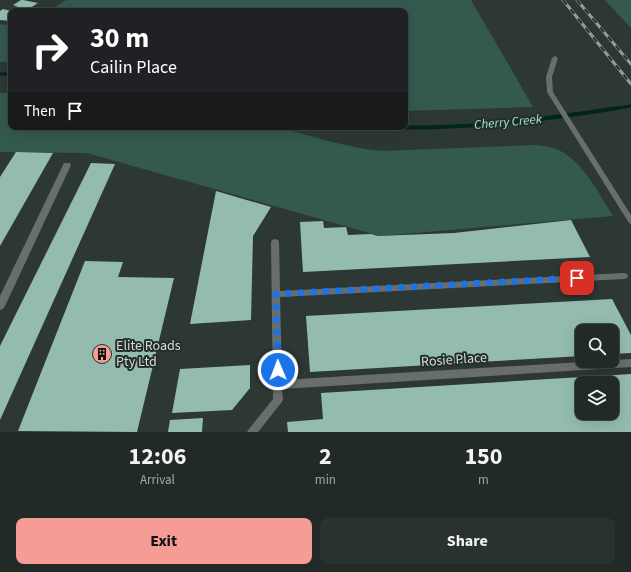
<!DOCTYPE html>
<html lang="en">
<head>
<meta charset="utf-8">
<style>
	body { margin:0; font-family:"Source Sans 3",sans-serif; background:#2a322f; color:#f1f3f6; height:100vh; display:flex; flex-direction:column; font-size:15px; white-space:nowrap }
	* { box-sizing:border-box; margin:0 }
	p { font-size:13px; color:#a2a7a7 }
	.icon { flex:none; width:22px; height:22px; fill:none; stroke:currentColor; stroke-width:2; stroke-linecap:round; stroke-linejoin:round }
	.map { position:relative; height:432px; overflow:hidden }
	.panel { display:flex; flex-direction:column; background:#222a27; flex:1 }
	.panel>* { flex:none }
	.banner { position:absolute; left:8px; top:8px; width:400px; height:122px; border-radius:8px; box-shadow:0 4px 16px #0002,0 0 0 1px #3f4644; background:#202124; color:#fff; overflow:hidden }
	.tools { position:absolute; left:575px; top:324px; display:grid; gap:8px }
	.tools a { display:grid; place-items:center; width:44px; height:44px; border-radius:8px; background:#222a27; box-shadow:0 4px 16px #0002,0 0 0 1px #3f4644; font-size:20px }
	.pin { position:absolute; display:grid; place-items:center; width:34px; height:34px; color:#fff; margin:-17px; border-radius:8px; box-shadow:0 2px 6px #0006 }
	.me { position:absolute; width:44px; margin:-22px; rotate:359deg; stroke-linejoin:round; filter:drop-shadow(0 0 3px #0008) }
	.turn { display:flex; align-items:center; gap:14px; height:84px; padding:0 16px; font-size:18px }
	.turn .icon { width:52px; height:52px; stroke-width:2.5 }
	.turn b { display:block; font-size:28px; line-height:34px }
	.then { display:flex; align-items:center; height:38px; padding:0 16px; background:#0003; gap:8px; font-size:15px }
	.eta { display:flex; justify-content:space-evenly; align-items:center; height:68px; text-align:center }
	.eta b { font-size:24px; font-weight:700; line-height:28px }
	.cta { display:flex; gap:8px; margin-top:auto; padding:8px 16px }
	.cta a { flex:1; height:46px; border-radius:8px; background:#f59c95; color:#111; font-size:16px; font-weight:700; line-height:46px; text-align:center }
	.cta a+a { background:#2a322f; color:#f1f3f6 }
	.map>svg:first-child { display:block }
	.green { fill:#345a4f }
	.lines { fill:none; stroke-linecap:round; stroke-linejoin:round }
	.stream-far1 { stroke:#00251c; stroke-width:3 }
	.stream { stroke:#00251c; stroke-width:4 }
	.building { fill:#93bcaf; fill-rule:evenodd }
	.lane { fill:#696e6d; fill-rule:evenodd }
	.street { fill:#696e6d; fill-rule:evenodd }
	.rail-casing { stroke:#949d9a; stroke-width:3 }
	.rail { stroke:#232e2a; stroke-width:2; stroke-dasharray:6; stroke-linecap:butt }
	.route { stroke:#1a73e8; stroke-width:7; stroke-dasharray:0 12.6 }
	.labels { text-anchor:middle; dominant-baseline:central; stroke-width:4; stroke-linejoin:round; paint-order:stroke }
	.water-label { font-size:13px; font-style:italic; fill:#9de4d0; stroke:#232e2a }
	.near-poi-label { font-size:14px; fill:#d4dbd9; stroke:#232e2a; text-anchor:start }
	.near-street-label { font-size:14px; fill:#d4dbd9; stroke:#232e2a }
</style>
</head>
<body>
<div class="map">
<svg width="631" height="432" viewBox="0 0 631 432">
	<rect width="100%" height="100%" fill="#2d3834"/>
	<path class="green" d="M 66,0 L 471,0 L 533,107 L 405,111 L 405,11 L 49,11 Z
		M 605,0 L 631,0 L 631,28 Z
		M 0,24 L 11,26 L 11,62 L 0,62 Z
		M 0,93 L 11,93 L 11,127 L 278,127 L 332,142 L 364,149 L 382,151 L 535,145 C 542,146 550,146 556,149 C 583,160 598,193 613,216 L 380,236 L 87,153 L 0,152 Z"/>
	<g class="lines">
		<path class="stream-far1" d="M 0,74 L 11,74
			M 612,109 L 631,106"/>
		<path class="stream" d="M 384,127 C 463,130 540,120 618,108"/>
	</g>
	<path class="building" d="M 21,0 L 23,0 L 38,3 L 27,10 L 16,8 L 18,7 L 13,5 Z
		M 3,9 L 11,11 L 11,21 L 0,20 L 0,11 Z
		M 16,152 L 53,153 L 0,246 L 0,177 Z
		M 91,163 L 115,164 L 0,420 L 0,346 Z
		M 216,191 L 271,207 L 253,236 L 251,320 L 190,324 Z
		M 571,220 L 590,257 L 303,272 L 300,222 L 323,221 L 324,228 L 346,227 L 348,235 L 371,234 L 378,236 L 454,233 Z
		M 85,261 L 123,262 L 118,277 L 174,278 L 137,432 L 18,431 Z
		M 612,299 L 631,335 L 631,353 L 612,354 L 612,331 L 582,331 L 582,356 L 310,372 L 306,316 Z
		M 250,365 L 250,388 L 232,410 L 172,413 L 180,369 Z
		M 631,374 L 631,432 L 288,432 L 287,422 L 323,419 L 321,393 ZM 582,383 L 612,383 L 612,413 L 582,413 Z
		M 203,418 L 202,432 L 168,432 L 170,420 Z"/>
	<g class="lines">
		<path class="lane" d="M 555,56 L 558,58 L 552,77 L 553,92 L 631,215 L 631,224 L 629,223 L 547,92 L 546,77 L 552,58 Z
			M 275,239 L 278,240 L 279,242 L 280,291 L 624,273 L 627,274 L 628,276 L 627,278 L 624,279 L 280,297 L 282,380 L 631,359 L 631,367 L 282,389 L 283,400 L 281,403 L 258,432 L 247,432 L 249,429 L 273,399 L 271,242 L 272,240 Z"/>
		<path class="street" d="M 64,163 L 70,163 L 71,165 L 5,306 L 3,309 L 0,310 L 0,296 Z"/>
		<defs>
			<path id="rail" d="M 563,0 L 631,84
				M 577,0 L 631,64"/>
		</defs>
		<use href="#rail" class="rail-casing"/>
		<use href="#rail" class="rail"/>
	</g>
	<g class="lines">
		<path class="route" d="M 278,370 L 276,294 L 577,278"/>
	</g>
	<defs>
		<symbol id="building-disc" viewBox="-11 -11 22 22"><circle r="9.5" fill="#f59c95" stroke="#232e2a"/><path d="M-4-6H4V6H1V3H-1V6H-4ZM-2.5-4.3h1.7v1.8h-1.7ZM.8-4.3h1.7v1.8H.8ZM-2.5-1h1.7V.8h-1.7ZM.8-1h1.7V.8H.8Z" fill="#111"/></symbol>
	</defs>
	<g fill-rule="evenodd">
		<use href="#building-disc" x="91" y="343" width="22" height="22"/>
	</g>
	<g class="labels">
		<g class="water-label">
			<text transform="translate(508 122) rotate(-5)">Cherry Creek</text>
		</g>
		<g class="near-poi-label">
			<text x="116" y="346">Elite Roads<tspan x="116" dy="16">Pty Ltd</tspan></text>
		</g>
		<g class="near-street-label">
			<text transform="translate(454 360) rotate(-4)">Rosie Place</text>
		</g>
	</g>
</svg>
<div class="tools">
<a><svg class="icon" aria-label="search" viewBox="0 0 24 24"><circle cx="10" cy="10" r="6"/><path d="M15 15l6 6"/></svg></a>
<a><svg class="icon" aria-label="layers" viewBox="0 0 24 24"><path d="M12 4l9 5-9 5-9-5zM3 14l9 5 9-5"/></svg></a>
</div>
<div class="pin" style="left:577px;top:278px;background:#d93025"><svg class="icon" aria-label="arrive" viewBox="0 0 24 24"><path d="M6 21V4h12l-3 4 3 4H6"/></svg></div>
<svg class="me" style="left:278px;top:370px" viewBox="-20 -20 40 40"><circle r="17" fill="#1a73e8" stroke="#fff" stroke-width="3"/><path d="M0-11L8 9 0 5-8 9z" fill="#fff"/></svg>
<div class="banner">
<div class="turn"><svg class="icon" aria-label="right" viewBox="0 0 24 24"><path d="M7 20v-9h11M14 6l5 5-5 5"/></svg><div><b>30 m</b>Cailin Place</div></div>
<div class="then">Then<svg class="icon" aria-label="arrive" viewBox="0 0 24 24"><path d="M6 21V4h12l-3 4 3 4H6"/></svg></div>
</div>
</div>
<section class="panel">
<div class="eta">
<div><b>12:06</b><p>Arrival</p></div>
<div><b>2</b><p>min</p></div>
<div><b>150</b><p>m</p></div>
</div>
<div class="cta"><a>Exit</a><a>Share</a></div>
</section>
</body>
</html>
